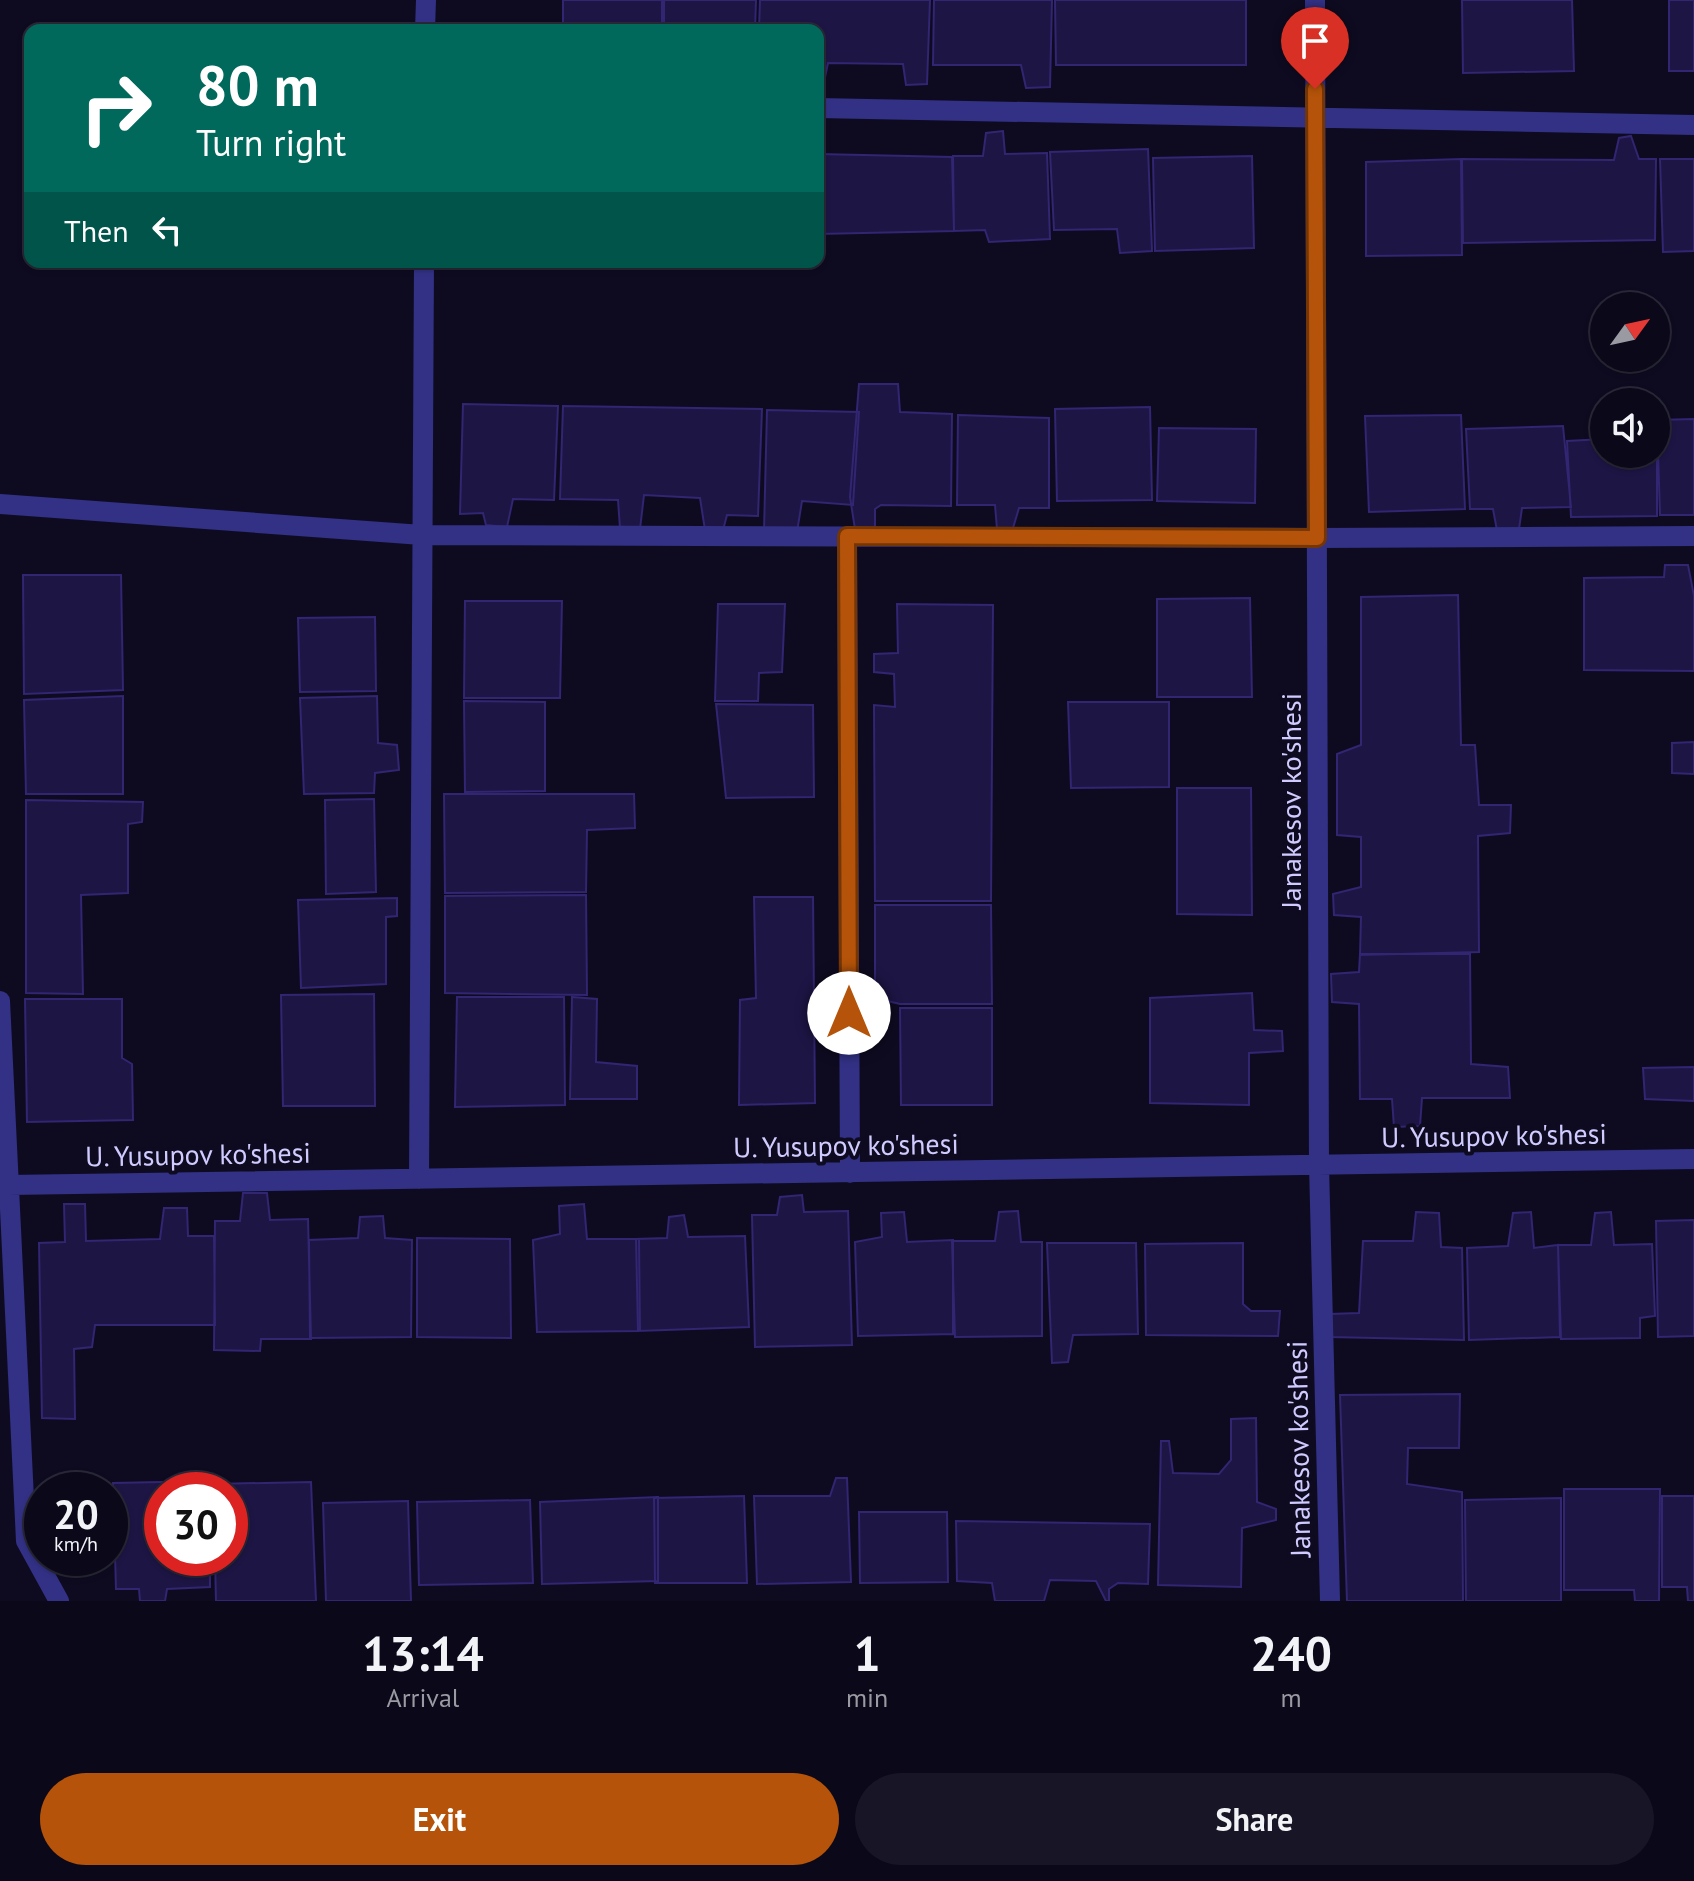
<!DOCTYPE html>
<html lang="en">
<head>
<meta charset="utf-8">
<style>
	body { margin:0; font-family:"PT Sans",sans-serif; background:#181626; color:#f1f3f6; height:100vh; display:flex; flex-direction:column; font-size:30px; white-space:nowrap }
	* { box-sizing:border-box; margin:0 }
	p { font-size:26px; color:#999aa2 }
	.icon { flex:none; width:44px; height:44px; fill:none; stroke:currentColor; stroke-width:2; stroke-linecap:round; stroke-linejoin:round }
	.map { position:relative; height:1601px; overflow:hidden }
	.panel { display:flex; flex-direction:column; background:#0a0819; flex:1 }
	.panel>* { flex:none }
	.banner { position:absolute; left:24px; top:24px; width:800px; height:244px; border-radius:16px; box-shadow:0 2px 6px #0004,0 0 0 2px #2a2938; background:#00695c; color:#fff; overflow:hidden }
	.needle { width:52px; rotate:57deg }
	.buttons { position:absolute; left:1590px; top:292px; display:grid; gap:16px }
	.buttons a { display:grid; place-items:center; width:80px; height:80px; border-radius:50%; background:#0a0819; box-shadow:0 2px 6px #0004,0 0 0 2px #2a2938; font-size:40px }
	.speed { position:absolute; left:24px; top:1472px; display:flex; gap:16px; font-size:40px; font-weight:700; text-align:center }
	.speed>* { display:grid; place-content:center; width:104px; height:104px; border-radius:50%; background:#0a0819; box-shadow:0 2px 6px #0004,0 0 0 2px #2a2938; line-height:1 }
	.speed small { font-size:20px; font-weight:400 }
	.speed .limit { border:12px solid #d22; background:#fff; color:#111 }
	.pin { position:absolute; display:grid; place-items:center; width:68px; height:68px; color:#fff; margin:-82px -34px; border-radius:50% 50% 50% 0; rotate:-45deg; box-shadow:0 0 8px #0007 }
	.pin .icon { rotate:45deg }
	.me { position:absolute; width:88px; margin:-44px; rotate:0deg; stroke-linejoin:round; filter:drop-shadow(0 0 6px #0008) }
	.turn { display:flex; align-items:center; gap:28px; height:168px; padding:0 40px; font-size:36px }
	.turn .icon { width:104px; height:104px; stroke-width:2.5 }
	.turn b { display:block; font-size:56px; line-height:68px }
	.then { display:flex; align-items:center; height:76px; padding:0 40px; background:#0003; gap:16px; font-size:30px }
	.eta { display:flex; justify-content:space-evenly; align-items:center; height:136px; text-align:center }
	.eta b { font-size:48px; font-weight:700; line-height:56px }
	.button { display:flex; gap:16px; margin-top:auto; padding:16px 40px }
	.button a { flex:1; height:92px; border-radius:48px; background:#b45309; color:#fff; font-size:32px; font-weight:700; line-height:92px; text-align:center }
	.button a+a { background:#181626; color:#f1f3f6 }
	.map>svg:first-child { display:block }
	.building { fill:#1d1544; stroke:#322572; stroke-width:2 }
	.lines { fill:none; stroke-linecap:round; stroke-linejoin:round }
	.minor { stroke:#323185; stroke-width:20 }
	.route-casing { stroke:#753606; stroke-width:20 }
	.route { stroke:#b45309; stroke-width:14 }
	.labels { text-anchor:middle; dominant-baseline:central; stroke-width:8; stroke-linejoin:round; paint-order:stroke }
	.street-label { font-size:28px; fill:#cfcbff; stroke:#0e0b21 }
</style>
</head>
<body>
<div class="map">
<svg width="1694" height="1601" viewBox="0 0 1694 1601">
	<rect width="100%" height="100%" fill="#0e0b21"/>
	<path class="building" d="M 563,0 L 662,0 L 662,30 L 563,30 Z
		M 664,0 L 756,0 L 755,30 L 664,30 Z
		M 760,0 L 930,0 L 927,84 L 906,85 L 903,64 L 828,63 L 824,82 L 818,82 L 818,30 L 759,30 Z
		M 934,0 L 1052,0 L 1050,87 L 1026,88 L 1021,65 L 933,65 Z
		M 1055,0 L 1246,0 L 1246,65 L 1056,65 Z
		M 1462,0 L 1572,0 L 1574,71 L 1463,73 Z
		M 1669,0 L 1694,0 L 1694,71 L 1669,71 Z
		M 1003,131 L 1005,154 L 1047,153 L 1050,239 L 989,242 L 985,230 L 954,231 L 953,156 L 983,156 L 986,133 Z
		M 1631,136 L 1639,159 L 1656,159 L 1655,240 L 1463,243 L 1462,159 L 1614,160 L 1619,138 Z
		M 1148,149 L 1152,251 L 1120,253 L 1117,229 L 1054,230 L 1050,152 Z
		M 818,154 L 952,157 L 954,231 L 818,234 Z
		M 1252,156 L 1254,248 L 1155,251 L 1153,158 Z
		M 1461,159 L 1462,255 L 1366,256 L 1366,162 Z
		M 1660,159 L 1694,159 L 1694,251 L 1663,252 Z
		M 859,384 L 898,384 L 900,412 L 952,414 L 951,506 L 881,505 L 875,509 L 875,529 L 855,529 L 850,497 Z
		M 463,404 L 558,406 L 554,500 L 513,499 L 507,527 L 486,525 L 483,513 L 460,514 Z
		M 563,406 L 762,409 L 758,516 L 727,515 L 723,530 L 705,530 L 700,498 L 644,495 L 640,529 L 620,528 L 618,500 L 560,499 Z
		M 1150,407 L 1152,500 L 1057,501 L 1055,409 Z
		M 767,410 L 859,412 L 853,505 L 802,501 L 797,532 L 764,531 Z
		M 958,415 L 1049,418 L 1049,508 L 1019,508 L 1013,528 L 997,529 L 995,505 L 957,505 Z
		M 1461,415 L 1465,509 L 1369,512 L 1365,416 Z
		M 1694,419 L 1694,515 L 1660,515 L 1657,420 Z
		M 1563,426 L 1571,507 L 1522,508 L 1518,536 L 1498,536 L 1493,509 L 1470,509 L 1466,429 Z
		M 1159,428 L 1256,429 L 1255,503 L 1157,501 Z
		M 1657,437 L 1657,516 L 1571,517 L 1567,441 L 1604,439 L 1604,454 L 1656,454 Z
		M 1665,565 L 1688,565 L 1694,596 L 1694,671 L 1584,670 L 1584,578 L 1664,577 Z
		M 23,575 L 121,575 L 123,690 L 24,694 Z
		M 1458,595 L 1461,745 L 1475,745 L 1479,805 L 1511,805 L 1510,833 L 1478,836 L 1479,952 L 1360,955 L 1361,917 L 1334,915 L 1333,894 L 1361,887 L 1361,837 L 1337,835 L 1337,754 L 1361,745 L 1361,597 Z
		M 1250,598 L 1252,697 L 1157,697 L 1157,599 Z
		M 465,601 L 562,601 L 560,698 L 464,698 Z
		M 718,604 L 785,604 L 782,672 L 759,673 L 758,701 L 715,701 Z
		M 897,604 L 993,605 L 991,901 L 875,901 L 874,705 L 895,707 L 894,674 L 874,672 L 874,654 L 898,653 Z
		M 375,617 L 376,691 L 300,692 L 298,618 Z
		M 123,696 L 123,794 L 26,794 L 24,700 Z
		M 377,696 L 378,743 L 397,745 L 399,770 L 375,773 L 374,793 L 304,794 L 300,698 Z
		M 464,701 L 545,702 L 545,791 L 465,792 Z
		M 1068,702 L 1169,702 L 1169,787 L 1071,788 Z
		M 716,704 L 813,705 L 814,797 L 726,798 Z
		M 1694,742 L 1694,774 L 1672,773 L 1672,743 Z
		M 1177,788 L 1251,788 L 1252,915 L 1177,914 Z
		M 444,794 L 634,794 L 635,828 L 587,830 L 586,892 L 445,893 Z
		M 374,799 L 376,892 L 326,894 L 325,800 Z
		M 26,800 L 143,802 L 142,822 L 128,824 L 128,893 L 81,895 L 83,994 L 26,993 Z
		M 586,895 L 587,995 L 445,993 L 445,896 Z
		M 754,897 L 813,897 L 815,1103 L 739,1105 L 740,1000 L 756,998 Z
		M 397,898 L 397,916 L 386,917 L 386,984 L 301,988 L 298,900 Z
		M 875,905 L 991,905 L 992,1004 L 900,1004 L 875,998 Z
		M 1360,954 L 1470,954 L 1471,1064 L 1508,1067 L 1510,1098 L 1422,1098 L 1420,1126 L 1394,1127 L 1392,1099 L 1360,1099 L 1359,1004 L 1332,1002 L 1331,974 L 1359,972 Z
		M 1252,993 L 1254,1030 L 1282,1031 L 1283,1051 L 1249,1053 L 1249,1105 L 1150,1103 L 1150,998 Z
		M 374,994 L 375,1106 L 283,1106 L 281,995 Z
		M 457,997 L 564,997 L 565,1105 L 455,1107 Z
		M 572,997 L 597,999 L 596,1062 L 637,1066 L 637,1099 L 570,1099 Z
		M 25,999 L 122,999 L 122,1058 L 132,1064 L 133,1120 L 27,1122 Z
		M 900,1008 L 992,1008 L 992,1105 L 901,1105 Z
		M 1694,1067 L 1694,1101 L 1645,1099 L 1643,1068 Z
		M 243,1193 L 267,1193 L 270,1220 L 308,1219 L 311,1339 L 261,1339 L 260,1351 L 214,1350 L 215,1221 L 240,1221 Z
		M 802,1195 L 804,1212 L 848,1211 L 852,1345 L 755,1347 L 752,1215 L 777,1215 L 780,1197 Z
		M 64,1204 L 85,1204 L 86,1241 L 160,1239 L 164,1208 L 187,1208 L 188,1236 L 214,1236 L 215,1325 L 95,1325 L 92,1347 L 74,1349 L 75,1419 L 42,1418 L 39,1243 L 65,1242 Z
		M 584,1204 L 587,1239 L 639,1239 L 640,1331 L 537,1332 L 533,1240 L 560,1234 L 559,1206 Z
		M 1018,1211 L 1021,1242 L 1042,1242 L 1042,1336 L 955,1337 L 952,1241 L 995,1241 L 999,1212 Z
		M 904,1212 L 907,1242 L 953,1240 L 953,1334 L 858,1336 L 855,1242 L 882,1237 L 881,1213 Z
		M 1416,1212 L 1439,1213 L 1441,1247 L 1462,1248 L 1464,1340 L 1331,1337 L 1330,1314 L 1359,1313 L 1363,1241 L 1413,1241 Z
		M 1531,1212 L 1534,1248 L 1558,1245 L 1560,1337 L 1469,1340 L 1467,1248 L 1508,1246 L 1513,1213 Z
		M 1611,1212 L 1614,1245 L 1652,1244 L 1655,1316 L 1640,1318 L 1640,1338 L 1561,1339 L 1558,1245 L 1591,1245 L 1595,1213 Z
		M 684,1215 L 688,1237 L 745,1236 L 749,1327 L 638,1331 L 636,1239 L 667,1238 L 669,1217 Z
		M 383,1216 L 385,1238 L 412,1240 L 411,1337 L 310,1338 L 309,1240 L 358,1238 L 360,1217 Z
		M 1694,1220 L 1694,1336 L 1658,1337 L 1656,1221 Z
		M 417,1238 L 510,1239 L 511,1338 L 417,1337 Z
		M 1047,1243 L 1136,1243 L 1138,1334 L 1073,1335 L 1068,1362 L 1052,1363 Z
		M 1243,1243 L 1243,1304 L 1251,1311 L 1280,1311 L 1278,1336 L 1146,1335 L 1145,1244 Z
		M 1460,1394 L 1459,1448 L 1408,1448 L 1407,1484 L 1462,1492 L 1463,1601 L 1347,1601 L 1340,1395 Z
		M 1256,1418 L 1257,1502 L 1276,1509 L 1276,1520 L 1242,1528 L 1241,1587 L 1158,1585 L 1161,1441 L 1169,1441 L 1173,1473 L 1219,1474 L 1231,1460 L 1231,1419 Z
		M 836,1478 L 847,1478 L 851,1582 L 757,1584 L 754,1496 L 830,1496 Z
		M 209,1481 L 209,1490 L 162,1490 L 162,1558 L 210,1558 L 210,1587 L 167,1589 L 165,1601 L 140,1601 L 139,1589 L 116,1589 L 113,1483 Z
		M 311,1482 L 316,1601 L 216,1601 L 215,1558 L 230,1558 L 230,1490 L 213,1490 L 213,1484 Z
		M 1564,1489 L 1660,1489 L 1659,1601 L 1635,1601 L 1634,1590 L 1564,1590 Z
		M 744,1496 L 747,1583 L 655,1583 L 654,1498 Z
		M 1662,1496 L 1694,1496 L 1694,1601 L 1688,1601 L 1687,1587 L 1662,1587 Z
		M 658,1497 L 658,1581 L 542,1584 L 540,1502 Z
		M 1561,1498 L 1561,1601 L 1466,1601 L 1465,1500 Z
		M 530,1500 L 533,1583 L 419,1585 L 417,1502 Z
		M 408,1501 L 411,1601 L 326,1601 L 323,1503 Z
		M 859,1512 L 947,1512 L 948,1582 L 860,1583 Z
		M 956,1521 L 1150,1524 L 1148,1584 L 1118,1583 L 1109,1589 L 1109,1601 L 1106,1601 L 1096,1581 L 1050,1580 L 1044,1601 L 995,1601 L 992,1583 L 957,1581 Z"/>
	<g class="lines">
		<path class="minor" d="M 1315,0 L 1319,1165 L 1330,1601
			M 425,30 L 426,0
			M 818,108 L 1694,125
			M 0,504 L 422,535 L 1317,538 L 1694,536
			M 847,536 L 850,1173
			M 0,1001 L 26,1541 L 59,1601
			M 419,1179 L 424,262
			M 0,1188 L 9,1185 L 1694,1159"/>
	</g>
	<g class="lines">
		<defs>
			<path id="route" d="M 849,1013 L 847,536 L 1317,538 L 1315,89"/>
		</defs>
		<use href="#route" class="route-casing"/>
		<use href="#route" class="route"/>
	</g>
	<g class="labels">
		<g class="street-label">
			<text transform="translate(1290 801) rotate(-90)">Janakesov ko'shesi</text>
			<text transform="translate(1494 1135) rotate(-1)">U. Yusupov ko'shesi</text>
			<text transform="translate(846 1145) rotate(-1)">U. Yusupov ko'shesi</text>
			<text transform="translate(198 1154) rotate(-1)">U. Yusupov ko'shesi</text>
			<text transform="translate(1298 1449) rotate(-91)">Janakesov ko'shesi</text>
		</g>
	</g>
</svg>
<div class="buttons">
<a><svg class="needle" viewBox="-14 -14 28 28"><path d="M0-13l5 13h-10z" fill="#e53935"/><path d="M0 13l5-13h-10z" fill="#999aa2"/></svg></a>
<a><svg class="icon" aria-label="sound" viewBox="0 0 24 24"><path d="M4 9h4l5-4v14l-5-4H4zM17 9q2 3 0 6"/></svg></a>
</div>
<div class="speed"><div>20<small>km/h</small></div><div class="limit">30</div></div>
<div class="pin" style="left:1315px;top:89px;background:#d93025"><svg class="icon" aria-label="arrive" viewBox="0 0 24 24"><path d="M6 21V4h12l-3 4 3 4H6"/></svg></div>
<svg class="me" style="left:849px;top:1013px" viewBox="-20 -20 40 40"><circle r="19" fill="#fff"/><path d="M0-13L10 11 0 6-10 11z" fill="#b45309"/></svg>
<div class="banner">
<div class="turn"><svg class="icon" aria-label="right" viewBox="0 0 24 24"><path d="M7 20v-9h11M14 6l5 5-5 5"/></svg><div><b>80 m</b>Turn right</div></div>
<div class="then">Then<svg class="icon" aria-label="left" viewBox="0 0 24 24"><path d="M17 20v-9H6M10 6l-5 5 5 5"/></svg></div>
</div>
</div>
<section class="panel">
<div class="eta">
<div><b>13:14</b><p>Arrival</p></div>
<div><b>1</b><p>min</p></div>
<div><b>240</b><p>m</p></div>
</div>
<div class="button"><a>Exit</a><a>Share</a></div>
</section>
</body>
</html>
